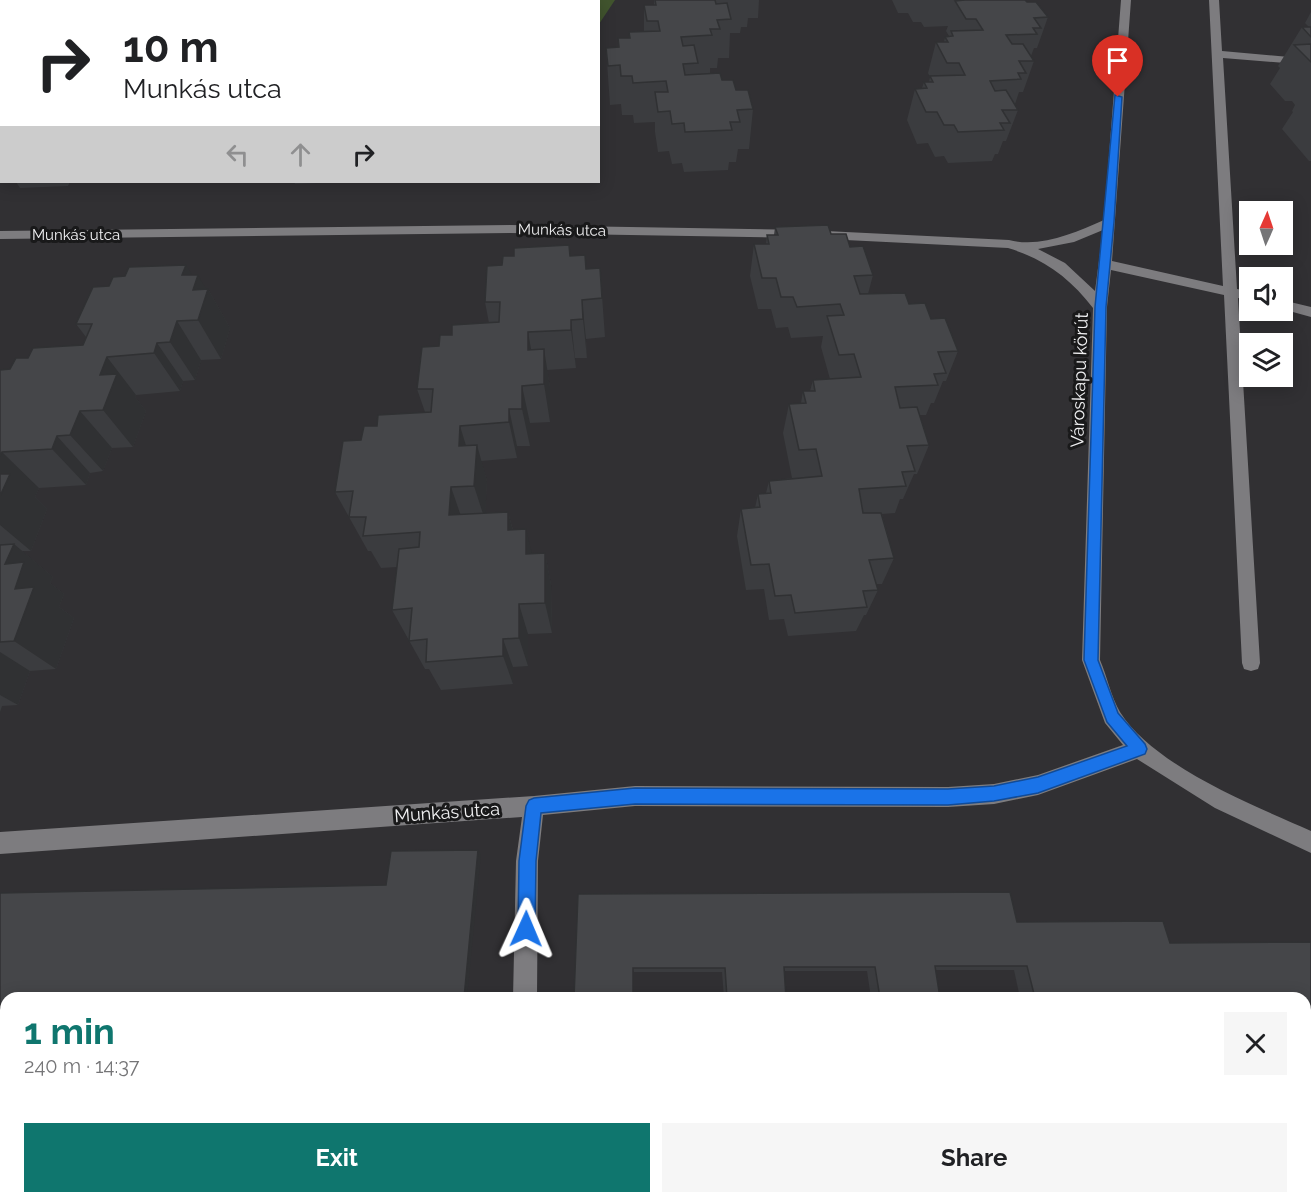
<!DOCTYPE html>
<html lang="en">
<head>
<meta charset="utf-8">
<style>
	body { margin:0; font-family:Raleway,sans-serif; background:#f6f6f6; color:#202124; height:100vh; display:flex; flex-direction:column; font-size:22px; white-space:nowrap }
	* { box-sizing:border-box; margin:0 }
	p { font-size:20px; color:#757577 }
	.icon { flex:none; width:33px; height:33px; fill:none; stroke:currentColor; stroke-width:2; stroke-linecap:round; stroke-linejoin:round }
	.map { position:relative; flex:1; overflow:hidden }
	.details { position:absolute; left:0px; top:992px; width:1311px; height:212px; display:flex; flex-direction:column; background:#fff; border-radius:18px 18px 0 0; box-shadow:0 3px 15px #0003 }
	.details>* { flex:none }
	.guide { position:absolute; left:0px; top:0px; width:600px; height:183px; box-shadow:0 3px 15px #0003; background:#fff; color:#202124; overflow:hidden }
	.needle { width:39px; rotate:3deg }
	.buttons { position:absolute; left:1239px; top:201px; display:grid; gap:12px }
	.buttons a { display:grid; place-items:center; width:54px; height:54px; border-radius:0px; background:#fff; box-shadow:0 3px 15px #0003; font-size:30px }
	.pin { position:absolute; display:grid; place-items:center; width:51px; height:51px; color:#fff; margin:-62px -26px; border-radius:50% 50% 50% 0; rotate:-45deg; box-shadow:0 0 6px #0007 }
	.pin .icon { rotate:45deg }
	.me { position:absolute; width:66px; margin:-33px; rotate:1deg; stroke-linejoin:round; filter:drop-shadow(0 0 4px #0008) }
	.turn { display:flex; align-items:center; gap:21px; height:126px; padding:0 24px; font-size:27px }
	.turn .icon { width:78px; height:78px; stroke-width:2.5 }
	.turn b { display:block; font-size:42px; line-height:51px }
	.lanes { display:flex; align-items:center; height:57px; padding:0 24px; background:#0003; justify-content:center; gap:30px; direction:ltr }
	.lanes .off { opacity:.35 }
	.round { display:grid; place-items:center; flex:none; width:63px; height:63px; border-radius:0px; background:#f6f6f6 }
	.summary { display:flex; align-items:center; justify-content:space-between; height:102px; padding:0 24px }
	h1 { font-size:36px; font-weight:700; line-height:45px; color:#0f766e }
	.cta { display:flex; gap:12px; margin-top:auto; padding:12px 24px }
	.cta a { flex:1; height:69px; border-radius:0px; background:#0f766e; color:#fff; font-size:24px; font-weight:700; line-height:69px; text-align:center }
	.cta a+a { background:#f6f6f6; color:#202124 }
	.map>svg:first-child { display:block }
	.green { fill:#41542e }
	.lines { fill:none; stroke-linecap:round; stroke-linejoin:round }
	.minor { fill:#7d7c7f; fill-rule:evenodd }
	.wall { fill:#3b3c3f }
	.shaded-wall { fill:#303133 }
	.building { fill:#454649; stroke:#303133; stroke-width:1.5 }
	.route { fill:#1a73e8; stroke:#114b97; stroke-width:1.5 }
	.labels { text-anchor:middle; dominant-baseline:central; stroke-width:6; stroke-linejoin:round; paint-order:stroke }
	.far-street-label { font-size:15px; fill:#f0f0f2; stroke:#19191a }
	.street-label { font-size:18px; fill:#f0f0f2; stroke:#19191a }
</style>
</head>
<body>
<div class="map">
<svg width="1311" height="1202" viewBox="0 0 1311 1202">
	<rect width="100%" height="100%" fill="#313033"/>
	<path class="green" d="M 418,0 L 615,0 L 599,24 L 598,2 Z"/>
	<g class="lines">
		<path class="minor" d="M 68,0 L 79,0 L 67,2 Z
			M 1121,0 L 1131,0 L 1112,261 L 1223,286 L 1209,0 L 1219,0 L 1222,51 L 1311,59 L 1311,65 L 1223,58 L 1237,289 L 1250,291 L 1250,300 L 1238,298 L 1260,663 L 1258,669 L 1251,671 L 1244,669 L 1242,663 L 1224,295 L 1111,270 L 1107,307 L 1100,660 C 1107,676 1111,697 1120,712 C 1155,767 1253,805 1311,831 L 1311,853 L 1215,808 L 1137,759 L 1038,795 L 994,804 L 948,807 L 635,806 L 543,815 L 538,861 L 537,998 L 513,998 L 516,861 L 522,817 L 0,854 L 0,832 L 534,796 L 635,786 L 948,787 L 994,784 L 1038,775 L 1123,745 L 1105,723 L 1082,660 L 1093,308 C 1070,278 1044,259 1008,248 L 805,238 L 510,233 L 0,239 L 0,231 L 510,225 L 805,230 L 1009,240 C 1041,248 1074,233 1104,220 ZM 1103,230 L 1095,291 L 1065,263 L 1038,249 L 1074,242 Z
			M 0,48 L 2,48 L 0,55 Z
			M 1282,300 L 1311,307 L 1311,317 L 1282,309 Z
			M 0,1061 L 6,1061 L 6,1085 L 0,1085 Z
			M 501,1197 L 527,1197 L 527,1202 L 501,1202 Z"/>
	</g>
	<path class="wall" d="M 100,0 L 198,0 L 198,2 L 100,2 Z
		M 654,0 L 759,0 L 758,18 L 748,18 L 747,27 L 741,27 L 740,33 L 730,33 L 729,58 L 718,58 L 717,68 L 710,68 L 710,73 L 736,90 L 753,109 L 749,149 L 738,149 L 736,162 L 729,162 L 728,170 L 684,172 L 682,163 L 672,164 L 669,151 L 658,152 L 655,132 L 655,122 L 634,123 L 633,115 L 622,115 L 621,104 L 610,105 L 606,48 L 618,47 L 618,38 L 629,38 L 629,32 L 644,32 L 644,5 L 654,5 Z
		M 892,0 L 1025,0 L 1048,17 L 1037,48 L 1034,48 L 1031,56 L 1034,61 L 1023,92 L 1019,92 L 1015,104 L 1018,110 L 1006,141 L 1003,141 L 998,154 L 995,154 L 992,161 L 948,163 L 944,156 L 935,157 L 928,143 L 917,144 L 907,120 L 915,89 L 922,88 L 924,82 L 929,82 L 930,77 L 928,73 L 936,42 L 944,42 L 945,37 L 949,36 L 946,31 L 948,26 L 924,27 L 921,22 L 913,22 L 908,13 L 898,13 Z
		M 1311,12 L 1311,161 L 1309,161 L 1282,129 L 1293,112 L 1292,111 L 1295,105 L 1292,101 L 1285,101 L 1270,84 L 1280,68 L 1278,66 L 1302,27 L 1309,27 L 1305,23 Z
		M 2,55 L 2,162 L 0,160 L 0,56 Z
		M 16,182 L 70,182 L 68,186 L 20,188 Z
		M 294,182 L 341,182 L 295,184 Z
		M 775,227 L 831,234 L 850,247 L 873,275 L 868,294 L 909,304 L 931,319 L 958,351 L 946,381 L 943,381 L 934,403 L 931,403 L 926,415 L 919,415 L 929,445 L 917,474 L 914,474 L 903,499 L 900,499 L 895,513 L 882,514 L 894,558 L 882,584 L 876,584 L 878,590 L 866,615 L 864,615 L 856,631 L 788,636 L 784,619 L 769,620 L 764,589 L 746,590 L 737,536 L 741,509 L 755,508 L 758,494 L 766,493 L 769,481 L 792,478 L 783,433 L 789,404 L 801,403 L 803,391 L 810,391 L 813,380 L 830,379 L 821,347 L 823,336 L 791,338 L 788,327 L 776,328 L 771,309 L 758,309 L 750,276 L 754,244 L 766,244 L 767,235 L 774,235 Z
		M 570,256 L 586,269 L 600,268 L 605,337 L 586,339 L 587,358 L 575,358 L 576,368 L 547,370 L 550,387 L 550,422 L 530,423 L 530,446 L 517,446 L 517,458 L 481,461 L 487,481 L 485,513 L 508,512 L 513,530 L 532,554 L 545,553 L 551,585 L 552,633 L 528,634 L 528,666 L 513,667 L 513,684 L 441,690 L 429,669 L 425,669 L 392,610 L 397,567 L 381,568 L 371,551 L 368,551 L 335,492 L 361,440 L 377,426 L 425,412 L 417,389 L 439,346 L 489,323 L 485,302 L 502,265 Z
		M 192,275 L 206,289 L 208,289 L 230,328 L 221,359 L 201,360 L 195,380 L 183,381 L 180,391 L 136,395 L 135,397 L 146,411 L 133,447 L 112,448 L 103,471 L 90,473 L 86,485 L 39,488 L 35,497 L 47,509 L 31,551 L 22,551 L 53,577 L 50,583 L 64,594 L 59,607 L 74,618 L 56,669 L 30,671 L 18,705 L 2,706 L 0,712 L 0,370 L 10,369 L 28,358 L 83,345 L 86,337 L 76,324 L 109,286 Z
		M 578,894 L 1017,922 L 1170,943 L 1311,942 L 1311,1022 L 1305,1022 L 1305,998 L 1020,998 L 1014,970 L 936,970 L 940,998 L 871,998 L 867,971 L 784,971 L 786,998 L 724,998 L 722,972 L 634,972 Z"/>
	<path class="shaded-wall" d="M 184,0 L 198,0 L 198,2 L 185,2 Z
		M 186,265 L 196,282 L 198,275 L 207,291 L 208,289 L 230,328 L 221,359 L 198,320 L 182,275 Z
		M 582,300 L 586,339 L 587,358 L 583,319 Z
		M 571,320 L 575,358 L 576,368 L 571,330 Z
		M 177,321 L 201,360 L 195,380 L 170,342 Z
		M 528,332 L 535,371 L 528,350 Z
		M 157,343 L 183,381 L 180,391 L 154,353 Z
		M 544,349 L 550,387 L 550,422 L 544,384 Z
		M 107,357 L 136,395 L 135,397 L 146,411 L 133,447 L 103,410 L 100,375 Z
		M 522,386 L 530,423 L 530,446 L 522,409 Z
		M 509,409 L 517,446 L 517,458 L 509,422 Z
		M 80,411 L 112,448 L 103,471 L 70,435 Z
		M 460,426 L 471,462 L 459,446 Z
		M 57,436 L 90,473 L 86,485 L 52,449 Z
		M 477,445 L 487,481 L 485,520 L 474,486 Z
		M 2,452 L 39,488 L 35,497 L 47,509 L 31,551 L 0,525 L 0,456 Z
		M 451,487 L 463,522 L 449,515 Z
		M 508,512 L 517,546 L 508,530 Z
		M 526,529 L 534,562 L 526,554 Z
		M 14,544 L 53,577 L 50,583 L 64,594 L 59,607 L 74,618 L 56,669 L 14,641 L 15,589 L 5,564 Z
		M 545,553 L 551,585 L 552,633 L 545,603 Z
		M 519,604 L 528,634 L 528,666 L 519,638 Z
		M 503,639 L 513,667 L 513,684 L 503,656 Z
		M 0,652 L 30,671 L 18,705 L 0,695 Z
		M 478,850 L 481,854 L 467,998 L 464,998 Z
		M 437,1197 L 441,1197 L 441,1202 L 436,1202 Z"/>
	<path class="building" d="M 108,0 L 166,0 L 165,2 L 107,2 Z
		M 367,0 L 367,2 L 329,2 L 329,1 Z
		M 655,0 L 715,0 L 716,4 L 727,3 L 731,19 L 717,20 L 720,29 L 710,29 L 712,35 L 681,37 L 683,46 L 694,45 L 698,63 L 683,64 L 685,75 L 720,73 L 722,80 L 733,80 L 736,90 L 748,90 L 753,109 L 737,110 L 740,122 L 730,122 L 732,130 L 685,132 L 684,123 L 672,124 L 670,111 L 658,112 L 655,92 L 668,92 L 666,81 L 633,83 L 632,76 L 621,76 L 620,65 L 608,66 L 606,48 L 619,47 L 618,38 L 630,38 L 629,32 L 660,31 L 658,21 L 647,21 L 644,5 L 656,5 Z
		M 965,0 L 1025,0 L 1027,2 L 1036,2 L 1048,17 L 1034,18 L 1041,28 L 1033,28 L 1037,34 L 1006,35 L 1012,44 L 1023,44 L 1034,61 L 1019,61 L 1026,73 L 1018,73 L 1021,79 L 990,81 L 995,91 L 1006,90 L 1018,110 L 1002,110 L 1010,123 L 1000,123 L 1004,130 L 958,132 L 954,125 L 944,125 L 937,112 L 926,112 L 915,89 L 927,88 L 924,82 L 933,82 L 930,76 L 965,75 L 959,63 L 947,63 L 936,42 L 948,42 L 945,37 L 953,36 L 951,31 L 983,30 L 976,19 L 966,19 L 955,1 Z
		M 1302,27 L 1311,27 L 1311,37 Z
		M 1311,44 L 1311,62 L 1294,45 Z
		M 2,55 L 2,148 L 0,148 L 0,56 Z
		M 828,225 L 831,234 L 846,234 L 850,247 L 863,246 L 873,275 L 854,276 L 860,294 L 905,293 L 909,304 L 925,303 L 931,319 L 945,318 L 958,351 L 938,352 L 946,373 L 934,374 L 938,385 L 895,387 L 900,408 L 917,407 L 929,445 L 907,446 L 915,471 L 902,472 L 906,486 L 859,489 L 863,513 L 881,513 L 894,558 L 869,560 L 878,590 L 863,591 L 867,607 L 795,613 L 791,595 L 775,596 L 769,564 L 751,565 L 741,509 L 760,507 L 758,494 L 771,493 L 769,481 L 822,476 L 816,449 L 799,450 L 789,404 L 806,403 L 803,391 L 815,391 L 813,380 L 861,377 L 854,354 L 839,355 L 827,316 L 844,315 L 840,304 L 797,307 L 793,297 L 781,297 L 776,278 L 762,278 L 754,244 L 769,244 L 767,235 L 778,235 L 775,227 Z
		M 569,245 L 570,256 L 585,255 L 586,269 L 600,268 L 602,298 L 582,300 L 583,319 L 571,320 L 571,330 L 528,332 L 528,350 L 544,349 L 544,384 L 522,386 L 522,409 L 509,409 L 509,422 L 460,426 L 459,446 L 477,445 L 474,486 L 451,487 L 449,515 L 508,512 L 508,530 L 526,529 L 526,554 L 545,553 L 545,603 L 519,604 L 519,638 L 503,639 L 503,656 L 426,662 L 427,639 L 409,641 L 412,608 L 392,610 L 399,549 L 419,547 L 420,532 L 363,536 L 366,517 L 349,517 L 353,491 L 335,492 L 343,441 L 361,440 L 364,426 L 377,426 L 378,415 L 431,412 L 433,389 L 417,389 L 422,347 L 439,346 L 440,335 L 452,335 L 452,325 L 499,322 L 500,302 L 485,302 L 487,266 L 502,265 L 503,256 L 514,256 L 514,248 Z
		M 186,265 L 182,275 L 198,275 L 193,290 L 208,289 L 198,320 L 177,321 L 170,342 L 157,343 L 154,353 L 107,357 L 100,375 L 117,374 L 103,410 L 80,411 L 70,435 L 57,436 L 52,449 L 2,452 L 0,456 L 0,370 L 10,369 L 16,358 L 28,358 L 33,348 L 83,345 L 92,324 L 76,324 L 93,287 L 109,286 L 113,277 L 125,276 L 129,267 Z
		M 0,474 L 10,474 L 0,496 Z
		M 14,544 L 5,564 L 24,562 L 15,589 L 34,587 L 14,641 L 0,642 L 0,545 Z
		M 478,850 L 464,998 L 6,998 L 6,1045 L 0,1045 L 0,893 L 386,885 L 391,851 Z
		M 1010,892 L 1017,922 L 1163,921 L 1170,943 L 1311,942 L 1311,1020 L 1305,1020 L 1305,998 L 1187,998 L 1187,997 L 1035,998 L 1027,966 L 935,966 L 940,998 L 880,998 L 875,967 L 784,967 L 786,998 L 727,998 L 725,968 L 633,968 L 633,998 L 574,998 L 578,894 Z
		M 0,1124 L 6,1124 L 6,1197 L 437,1197 L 436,1202 L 0,1202 Z"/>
	<path class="route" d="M 1115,95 L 1122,97 L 1114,222 L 1106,307 L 1098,660 L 1118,713 L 1145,744 L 1147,749 L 1145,754 L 1038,793 L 994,801 L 948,805 L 635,804 L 541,813 L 536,861 L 535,929 L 533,935 L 526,938 L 520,935 L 518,929 L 519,861 L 526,806 L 529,800 L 534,798 L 635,788 L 948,789 L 994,786 L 1038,777 L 1127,746 L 1107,722 L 1084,660 L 1095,307 Z"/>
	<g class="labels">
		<g class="far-street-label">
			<text transform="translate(562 230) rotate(1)">Munkás utca</text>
			<text x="76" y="235">Munkás utca</text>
		</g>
		<g class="street-label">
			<text transform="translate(1079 380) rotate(-88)">Városkapu körút</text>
			<text transform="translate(447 812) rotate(-4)">Munkás utca</text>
		</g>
	</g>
</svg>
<div class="buttons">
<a><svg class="needle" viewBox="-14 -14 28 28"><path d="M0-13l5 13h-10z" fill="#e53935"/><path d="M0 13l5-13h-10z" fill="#757577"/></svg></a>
<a><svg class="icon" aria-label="sound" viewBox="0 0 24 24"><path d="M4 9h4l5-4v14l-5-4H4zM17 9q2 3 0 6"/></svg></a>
<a><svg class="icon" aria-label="layers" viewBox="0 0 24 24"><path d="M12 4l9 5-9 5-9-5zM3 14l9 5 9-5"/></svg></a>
</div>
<div class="pin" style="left:1118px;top:97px;background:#d93025"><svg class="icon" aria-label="arrive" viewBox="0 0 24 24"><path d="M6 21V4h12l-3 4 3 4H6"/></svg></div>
<svg class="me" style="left:526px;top:929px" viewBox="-20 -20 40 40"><path d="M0-17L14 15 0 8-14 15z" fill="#1a73e8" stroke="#fff" stroke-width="4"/></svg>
<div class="guide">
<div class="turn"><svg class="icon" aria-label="right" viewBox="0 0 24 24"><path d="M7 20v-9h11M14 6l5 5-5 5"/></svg><div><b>10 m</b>Munkás utca</div></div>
<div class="lanes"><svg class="icon off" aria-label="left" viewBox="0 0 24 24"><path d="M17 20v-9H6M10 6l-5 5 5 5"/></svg><svg class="icon off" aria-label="ahead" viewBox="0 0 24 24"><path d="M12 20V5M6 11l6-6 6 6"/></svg><svg class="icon" aria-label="right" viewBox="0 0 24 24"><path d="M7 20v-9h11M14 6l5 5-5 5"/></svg></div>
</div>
<section class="details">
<div class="summary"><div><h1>1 min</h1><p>240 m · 14:37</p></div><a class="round"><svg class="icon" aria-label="close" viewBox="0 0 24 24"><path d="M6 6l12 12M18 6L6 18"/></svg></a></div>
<div class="cta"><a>Exit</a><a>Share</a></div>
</section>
</div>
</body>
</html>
